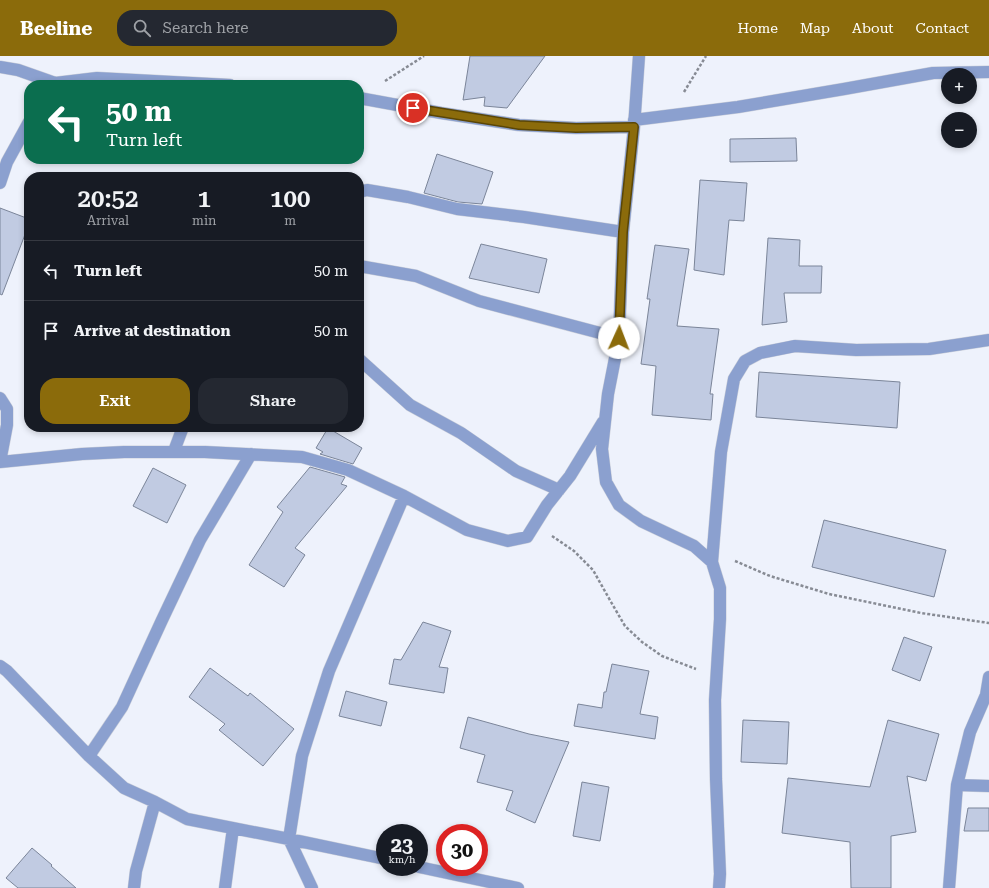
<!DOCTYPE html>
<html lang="en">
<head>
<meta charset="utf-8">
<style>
	body { margin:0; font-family:"Roboto Serif",serif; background:#242831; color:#f1f3f6; height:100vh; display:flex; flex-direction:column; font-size:15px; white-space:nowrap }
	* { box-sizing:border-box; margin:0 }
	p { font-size:13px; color:#9ea1a6 }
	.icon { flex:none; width:22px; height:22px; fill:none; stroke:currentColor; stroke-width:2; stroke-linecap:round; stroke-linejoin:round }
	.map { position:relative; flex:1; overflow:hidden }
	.drawer { position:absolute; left:24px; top:116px; width:340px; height:260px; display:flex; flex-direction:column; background:#171b24; border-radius:16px; box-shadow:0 2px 6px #0003 }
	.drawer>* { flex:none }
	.top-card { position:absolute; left:24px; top:24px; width:340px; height:84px; border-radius:16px; box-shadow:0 2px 6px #0003; background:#0b6e4f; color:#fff; overflow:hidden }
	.fabs { position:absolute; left:941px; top:12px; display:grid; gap:8px }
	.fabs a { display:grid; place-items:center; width:36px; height:36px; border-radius:50%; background:#171b24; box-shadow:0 2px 6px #0003; font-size:20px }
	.speed { position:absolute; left:376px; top:768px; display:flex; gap:8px; font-size:20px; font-weight:700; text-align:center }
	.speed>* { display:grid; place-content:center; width:52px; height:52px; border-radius:50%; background:#171b24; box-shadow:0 2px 6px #0003; line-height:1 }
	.speed small { font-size:10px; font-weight:400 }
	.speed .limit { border:6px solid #d22; background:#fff; color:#111 }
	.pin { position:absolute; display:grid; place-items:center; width:34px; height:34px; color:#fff; margin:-17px; border:2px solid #fff; border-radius:50%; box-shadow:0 1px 4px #0007 }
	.me { position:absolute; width:44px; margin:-22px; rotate:2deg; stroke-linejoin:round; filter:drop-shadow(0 0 3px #0008) }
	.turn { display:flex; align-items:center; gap:14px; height:84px; padding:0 16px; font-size:18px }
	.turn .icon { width:52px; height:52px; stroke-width:2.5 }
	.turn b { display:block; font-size:28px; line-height:34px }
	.eta { display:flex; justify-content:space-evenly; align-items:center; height:68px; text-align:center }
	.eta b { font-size:24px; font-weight:600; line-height:28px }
	.cta { display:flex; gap:8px; margin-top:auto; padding:8px 16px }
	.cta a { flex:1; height:46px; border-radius:16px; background:#8b6b0b; color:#fff; font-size:16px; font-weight:600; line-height:46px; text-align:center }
	.cta a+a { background:#242831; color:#f1f3f6 }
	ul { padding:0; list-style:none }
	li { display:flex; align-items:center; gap:12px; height:60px; padding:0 16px; border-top:1px solid #363941 }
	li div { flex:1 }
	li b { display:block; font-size:15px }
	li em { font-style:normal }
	header { display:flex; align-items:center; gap:24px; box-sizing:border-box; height:56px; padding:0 20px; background:#8b6b0b; color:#fff }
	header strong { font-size:19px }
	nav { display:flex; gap:22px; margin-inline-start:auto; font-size:14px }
	.search { width:280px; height:36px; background:#242831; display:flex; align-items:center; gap:10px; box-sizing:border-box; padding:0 14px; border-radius:16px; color:#9ea1a6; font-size:15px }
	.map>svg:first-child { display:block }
	.building { fill:#c1cbe2; stroke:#7b8599 }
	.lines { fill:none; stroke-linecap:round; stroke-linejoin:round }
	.minor-casing { stroke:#cbcfd9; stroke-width:13 }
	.path { stroke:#878b94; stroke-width:2.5; stroke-dasharray:3 2; stroke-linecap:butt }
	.minor { stroke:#8ba0cf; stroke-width:12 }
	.route-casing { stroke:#5a4607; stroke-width:10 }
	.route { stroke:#8b6b0b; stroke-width:7 }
</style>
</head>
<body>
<header>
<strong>Beeline</strong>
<div class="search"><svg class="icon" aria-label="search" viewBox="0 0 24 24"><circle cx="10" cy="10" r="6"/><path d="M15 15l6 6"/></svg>Search here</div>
<nav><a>Home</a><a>Map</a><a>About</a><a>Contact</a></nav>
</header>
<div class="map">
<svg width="989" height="832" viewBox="0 0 989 832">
	<rect width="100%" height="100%" fill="#eef2fc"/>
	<path class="building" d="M 470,0 L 545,0 L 507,52 L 484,50 L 485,41 L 463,44 Z
		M 796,82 L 797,105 L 730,106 L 730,83 Z
		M 437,98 L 493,116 L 482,148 L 458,146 L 424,137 Z
		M 700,124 L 747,127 L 744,165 L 729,164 L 724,219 L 694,214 Z
		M 0,152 L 29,163 L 29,168 L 2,239 L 0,238 Z
		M 768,182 L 800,184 L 799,210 L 822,210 L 821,237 L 784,237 L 787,266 L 762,269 Z
		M 481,188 L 547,203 L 539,237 L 469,222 Z
		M 655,189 L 689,193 L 677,270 L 719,273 L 710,338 L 713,338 L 711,364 L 652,359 L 656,310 L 641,308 L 650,243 L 647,243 Z
		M 759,316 L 900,326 L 897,372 L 756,361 Z
		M 328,372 L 362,392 L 353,408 L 320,398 L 323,396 L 316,392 Z
		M 310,411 L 345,421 L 341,428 L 347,430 L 295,492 L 305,499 L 284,531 L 249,509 L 283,456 L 277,451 Z
		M 153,412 L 186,429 L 167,467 L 133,450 Z
		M 824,464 L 946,494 L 934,541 L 812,511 Z
		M 423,566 L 451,575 L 439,611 L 448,612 L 444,637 L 389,628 L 394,603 L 401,604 Z
		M 904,581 L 932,591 L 920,625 L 892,614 Z
		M 612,608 L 649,615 L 640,658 L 658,661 L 655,683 L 574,670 L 578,648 L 602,652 L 604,636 L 606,636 Z
		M 210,612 L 248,640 L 250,637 L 294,673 L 263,710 L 219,674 L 225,668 L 189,641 Z
		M 346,635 L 387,646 L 381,670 L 339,660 Z
		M 468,661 L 529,678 L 569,686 L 535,767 L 506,754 L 513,735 L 477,726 L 485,699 L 460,692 Z
		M 743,664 L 789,666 L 787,708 L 741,706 Z
		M 888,664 L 939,678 L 926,725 L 907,720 L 916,776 L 891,780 L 891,832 L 851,832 L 850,786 L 782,777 L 788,722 L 870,731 Z
		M 582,726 L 609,731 L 600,785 L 573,780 Z
		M 968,752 L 989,752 L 989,775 L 964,775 Z
		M 32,792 L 52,809 L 51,810 L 76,832 L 18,832 L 6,822 Z"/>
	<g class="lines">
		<defs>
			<path id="minor" d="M 639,0 L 634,71 L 623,176 L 619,282 L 608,338 L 602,393 L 606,426 L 619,449 L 641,465 L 694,490 L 712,506 L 720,532 L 720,563 L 715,644 L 716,723 L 720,818 L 719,832
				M 0,11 L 18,14 L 55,27
				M 53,29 L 55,27 L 97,22 L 230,29
				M 359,42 L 441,57 L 519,69 L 576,72 L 634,71
				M 634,64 L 738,51 L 844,33 L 933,17 L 989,16
				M 0,127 L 7,106 L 29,66
				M 359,136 L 367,134 L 408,141 L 457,153 L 524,161 L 623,176
				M 359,210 L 416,220 L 479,245 L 619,282
				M 359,303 L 410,349 L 461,377 L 516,415 L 559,434
				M 0,342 L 7,353 L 7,369 L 0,406 L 82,398 L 124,396 L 205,396 L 302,401 L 348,414 L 404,440 L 467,474 L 508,485 L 527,481 L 547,449 L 570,420 L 603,366
				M 174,395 L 183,371
				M 712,506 L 721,396 L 734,323 L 745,305 L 760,297 L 795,290 L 856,294 L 929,293 L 989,284
				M 0,610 L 7,615 L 89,700 L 124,732 L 155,746 L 187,763 L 289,783 L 385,803
				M 89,700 L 122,651 L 162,564 L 200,484 L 251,398
				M 957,729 L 989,730
				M 419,811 L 518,832
				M 134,832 L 136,815 L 155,746
				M 225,832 L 233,772
				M 312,832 L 289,783 L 302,700 L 329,615 L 404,440
				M 949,832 L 957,729 L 970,676 L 986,639 L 989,621"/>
		</defs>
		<use href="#minor" class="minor-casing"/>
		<path class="path" d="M 385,25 L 424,0
			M 684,36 L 706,0
			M 552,480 L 574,495 L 593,514 L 611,546 L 625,570 L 642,586 L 662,600 L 696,613
			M 735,505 L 770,520 L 829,538 L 921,557 L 989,567"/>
		<use href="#minor" class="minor"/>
	</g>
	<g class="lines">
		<defs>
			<path id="route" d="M 413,52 L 519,69 L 576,72 L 634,71 L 623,176 L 619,282"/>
		</defs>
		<use href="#route" class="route-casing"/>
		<use href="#route" class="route"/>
	</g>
</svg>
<div class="fabs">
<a>+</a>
<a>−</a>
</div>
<div class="speed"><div>23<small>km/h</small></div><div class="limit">30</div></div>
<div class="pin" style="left:413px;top:52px;background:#d93025"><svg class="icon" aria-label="arrive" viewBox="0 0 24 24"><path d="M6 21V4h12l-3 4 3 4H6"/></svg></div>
<svg class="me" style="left:619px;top:282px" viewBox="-20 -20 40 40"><circle r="19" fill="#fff"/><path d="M0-13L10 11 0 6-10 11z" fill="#8b6b0b"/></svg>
<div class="top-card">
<div class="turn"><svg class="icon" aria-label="left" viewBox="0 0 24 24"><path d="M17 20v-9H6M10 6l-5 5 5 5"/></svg><div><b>50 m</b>Turn left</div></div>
</div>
<section class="drawer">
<div class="eta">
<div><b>20:52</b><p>Arrival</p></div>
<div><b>1</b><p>min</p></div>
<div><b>100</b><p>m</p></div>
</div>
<ul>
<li><svg class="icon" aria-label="left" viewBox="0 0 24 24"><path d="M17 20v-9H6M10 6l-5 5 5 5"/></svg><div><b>Turn left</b></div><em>50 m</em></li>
<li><svg class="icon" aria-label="arrive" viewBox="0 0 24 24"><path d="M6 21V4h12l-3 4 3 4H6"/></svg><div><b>Arrive at destination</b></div><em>50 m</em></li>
</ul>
<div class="cta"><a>Exit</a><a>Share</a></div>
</section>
</div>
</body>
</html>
